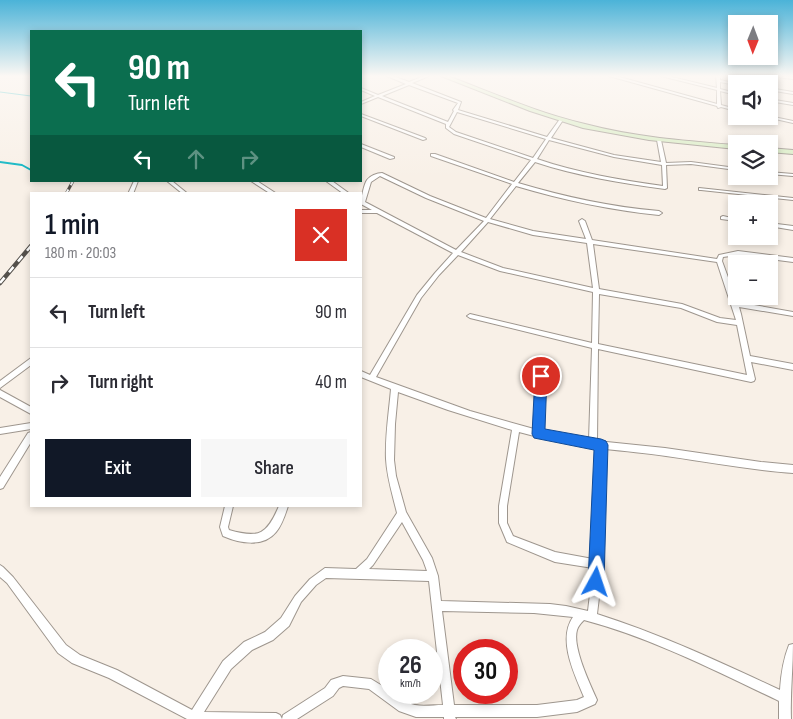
<!DOCTYPE html>
<html lang="en">
<head>
<meta charset="utf-8">
<style>
	body { margin:0; font-family:"Sofia Sans Condensed",sans-serif; background:#f7f7f7; color:#2b2b33; height:100vh; display:flex; flex-direction:column; font-size:19px; white-space:nowrap }
	* { box-sizing:border-box; margin:0 }
	p { font-size:16px; color:#7c7c81 }
	.icon { flex:none; width:28px; height:28px; fill:none; stroke:currentColor; stroke-width:2; stroke-linecap:round; stroke-linejoin:round }
	.map { position:relative; flex:1; overflow:hidden }
	.panel { position:absolute; left:30px; top:192px; width:332px; height:315px; display:flex; flex-direction:column; background:#fff; border-radius:0px; box-shadow:0 2px 8px #0003 }
	.panel>* { flex:none }
	.top-card { position:absolute; left:30px; top:30px; width:332px; height:152px; border-radius:0px; box-shadow:0 2px 8px #0003; background:#0b6e4f; color:#fff; overflow:hidden }
	.needle { width:32px; rotate:181deg }
	.tools { position:absolute; left:728px; top:15px; display:grid; gap:10px }
	.tools a { display:grid; place-items:center; width:50px; height:50px; border-radius:0px; background:#fff; box-shadow:0 2px 8px #0003; font-size:25px }
	.speed { position:absolute; left:378px; top:639px; display:flex; gap:10px; font-size:25px; font-weight:700; text-align:center }
	.speed>* { display:grid; place-content:center; width:65px; height:65px; border-radius:50%; background:#fff; box-shadow:0 2px 8px #0003; line-height:1 }
	.speed small { font-size:12px; font-weight:400 }
	.speed .limit { border:8px solid #d22; background:#fff; color:#111 }
	.pin { position:absolute; display:grid; place-items:center; width:42px; height:42px; color:#fff; margin:-21px; border:2px solid #fff; border-radius:50%; box-shadow:0 1px 5px #0007 }
	.me { position:absolute; width:55px; margin:-28px; rotate:5deg; stroke-linejoin:round; filter:drop-shadow(0 0 4px #0008) }
	.turn { display:flex; align-items:center; gap:18px; height:105px; padding:0 15px; font-size:22px }
	.turn .icon { width:65px; height:65px; stroke-width:2.5 }
	.turn b { display:block; font-size:35px; line-height:42px }
	.lanes { display:flex; align-items:center; height:48px; padding:0 15px; background:#0003; justify-content:center; gap:25px; direction:ltr }
	.lanes .off { opacity:.35 }
	.round { display:grid; place-items:center; flex:none; width:52px; height:52px; border-radius:0px; background:#f7f7f7 }
	.overview { display:flex; align-items:center; justify-content:space-between; height:85px; padding:0 15px }
	h1 { font-size:30px; font-weight:600; line-height:38px; color:#111827 }
	.primary-button { display:flex; gap:10px; margin-top:auto; padding:10px 15px }
	.primary-button a { flex:1; height:58px; border-radius:0px; background:#111827; color:#fff; font-size:20px; font-weight:600; line-height:58px; text-align:center }
	.primary-button a+a { background:#f7f7f7; color:#2b2b33 }
	ul { padding:0; list-style:none }
	li { display:flex; align-items:center; gap:15px; height:70px; padding:0 15px; border-top:1px solid #e1e1e2 }
	li div { flex:1 }
	li b { display:block; font-size:19px }
	li em { font-style:normal }
	.map>svg:first-child { display:block }
	.lines { fill:none; stroke-linecap:round; stroke-linejoin:round }
	.stream-far1 { stroke:#00b2c0; stroke-width:1 }
	.stream { stroke:#00b2c0; stroke-width:2 }
	.street-casing { stroke:#9e968e; stroke-width:2 }
	.secondary-casing { stroke:#9e968e; stroke-width:2 }
	.street { fill:#fff; fill-rule:evenodd }
	.secondary { fill:#d9edc5; fill-rule:evenodd }
	.rail-far1-casing { stroke:#55514c; stroke-width:3 }
	.rail-casing { stroke:#55514c; stroke-width:4.5 }
	.rail-far1 { stroke:#fff; stroke-width:2; stroke-dasharray:5; stroke-linecap:butt }
	.rail { stroke:#fff; stroke-width:2.5; stroke-dasharray:7; stroke-linecap:butt }
	.route { fill:#1a73e8; stroke:#114b97 }
</style>
</head>
<body>
<div class="map">
<svg width="793" height="719" viewBox="0 0 793 719">
	<rect width="100%" height="100%" fill="#f8f0e7"/>
	<g class="lines">
		<path class="stream-far1" d="M 0,92 L 31,96"/>
		<path class="stream" d="M 0,162 L 22,165 L 31,170"/>
		<defs>
			<path id="street" d="M 387,76 L 393,76 L 409,82 L 424,76 L 429,76 L 412,83 L 461,102 L 458,110 L 547,137 L 560,119 L 562,119 L 563,120 L 551,138 L 614,155 L 661,162 L 657,140 L 659,139 L 661,140 L 666,163 L 691,162 L 736,168 L 736,170 L 691,164 L 666,165 L 667,188 L 665,189 C 621,183 577,176 535,162 L 518,183 C 565,197 611,207 659,211 L 662,213 L 659,215 C 610,210 563,200 516,186 L 490,219 L 533,231 L 586,239 L 579,221 L 582,219 L 585,221 L 592,240 L 717,259 L 719,255 L 738,251 L 793,258 L 793,262 L 738,255 L 723,257 L 722,261 L 737,302 L 793,312 L 793,316 L 739,307 L 741,314 L 750,356 L 793,364 L 793,370 L 751,362 L 755,379 L 754,381 L 751,382 L 598,349 L 597,441 L 665,448 L 761,462 L 793,465 L 793,473 C 750,470 709,462 666,456 C 646,453 625,451 605,449 L 603,564 L 597,614 C 660,634 720,662 780,690 C 781,675 783,660 789,645 L 793,644 C 793,669 790,694 791,719 L 779,719 L 779,701 C 716,671 652,638 584,620 C 581,623 578,626 577,630 C 572,647 590,684 597,700 L 595,704 L 577,712 L 537,717 L 455,717 L 456,719 L 444,719 L 444,717 L 416,717 L 399,711 L 369,689 L 343,686 L 339,688 L 333,696 L 297,719 L 187,719 L 109,678 L 72,663 L 58,653 L 7,583 L 0,577 L 0,565 L 3,567 L 13,577 L 66,645 L 80,655 L 117,670 L 192,710 L 223,661 L 244,642 L 265,632 L 281,618 L 295,596 L 310,579 L 325,568 L 356,569 L 367,559 L 397,513 C 393,496 387,478 386,459 C 385,436 389,412 391,389 L 361,377 L 361,371 L 370,375 L 417,295 L 435,273 L 453,253 L 377,213 L 361,213 L 361,210 L 372,210 L 361,204 C 361,199 364,184 367,180 C 370,176 377,173 382,173 L 430,196 L 486,218 L 512,184 L 431,156 L 431,154 L 435,154 L 514,182 L 531,160 L 454,134 L 446,128 L 446,124 L 378,97 L 361,104 L 361,102 L 375,96 L 361,90 L 361,88 L 378,95 L 406,84 ZM 409,85 L 458,103 L 453,110 L 454,111 L 448,122 L 382,96 ZM 457,112 L 546,139 L 533,158 L 456,132 L 449,127 ZM 549,140 L 614,157 L 662,165 L 663,186 C 620,180 578,173 537,159 ZM 380,176 L 426,198 L 484,221 L 456,250 L 365,202 L 371,182 ZM 488,222 L 533,235 L 587,243 L 593,288 L 503,268 L 461,252 ZM 593,244 L 717,262 L 736,320 L 720,318 L 682,304 L 599,289 ZM 458,255 L 500,271 L 593,292 L 592,343 L 470,314 L 467,316 L 470,318 L 592,348 L 589,440 L 542,431 L 545,376 L 544,374 L 538,374 L 537,376 L 534,429 L 470,411 L 376,377 L 421,298 L 439,275 ZM 599,294 L 681,308 L 717,322 L 737,325 L 747,375 L 598,344 ZM 398,392 L 448,410 L 512,430 L 499,506 L 499,523 L 507,542 L 555,562 L 593,568 L 588,611 L 566,606 L 550,604 L 441,601 L 438,576 L 432,558 L 406,512 L 396,476 L 394,460 L 395,424 ZM 519,432 L 538,437 L 597,448 L 593,559 L 555,552 L 513,536 L 507,523 L 507,506 ZM 402,522 L 423,560 L 427,571 L 369,569 L 373,565 ZM 326,578 L 429,581 L 443,705 C 431,705 417,708 406,702 C 400,699 396,693 389,692 L 389,690 L 371,679 L 343,676 L 331,680 L 325,688 L 283,715 L 282,719 L 280,715 L 276,713 L 204,712 L 231,669 L 252,650 L 273,640 L 289,626 L 301,602 L 316,585 ZM 442,611 L 534,613 L 573,617 C 557,640 575,675 584,697 L 577,700 L 537,705 L 454,705 Z
				M 609,76 L 616,76 L 717,104 L 717,90 L 661,76 L 668,76 L 717,88 L 716,76 L 720,76 L 720,80 L 739,84 L 736,84 L 736,85 L 720,82 L 720,89 L 736,93 L 736,95 L 720,91 L 721,105 L 736,109 L 736,111 L 721,107 L 718,108 L 717,106 Z
				M 775,76 L 793,77 L 793,79 L 777,77 Z
				M 769,88 L 793,92 L 793,94 L 769,90 Z
				M 769,99 L 793,103 L 793,105 L 769,101 Z
				M 361,114 L 425,138 L 426,139 L 423,140 L 361,116 Z
				M 762,116 L 769,116 L 793,121 L 793,123 Z
				M 361,144 L 394,157 L 394,158 L 390,159 L 361,147 Z
				M 769,172 L 793,174 L 793,176 L 769,174 Z
				M 134,181 L 138,181 L 133,194 L 128,194 Z
				M 167,181 L 172,181 L 188,194 L 183,194 Z
				M 251,181 L 257,181 L 277,194 L 271,194 Z
				M 326,181 L 332,181 L 350,194 L 344,194 Z
				M 699,188 L 793,198 L 793,200 L 701,190 L 699,190 Z
				M 723,216 L 736,219 L 736,221 L 721,219 L 721,217 Z
				M 769,223 L 793,226 L 793,230 L 769,226 Z
				M 31,358 L 31,365 L 0,388 L 0,381 Z
				M 0,390 L 31,407 L 31,414 L 0,397 Z
				M 31,423 L 31,429 L 0,434 L 0,428 Z
				M 31,432 L 31,442 L 3,488 L 0,489 L 0,477 L 28,433 Z
				M 225,506 L 233,506 L 228,527 L 229,530 C 260,539 267,534 279,506 L 288,506 C 285,515 282,525 276,532 C 263,548 239,543 223,536 L 220,527 Z"/>
			<path id="secondary" d="M 441,76 L 448,76 C 493,93 538,113 585,124 C 634,137 685,141 736,145 L 736,149 L 649,140 L 583,128 L 530,111 Z
				M 769,148 L 793,150 L 793,154 L 769,152 Z"/>
		</defs>
		<use href="#street" class="street-casing"/>
		<use href="#secondary" class="secondary-casing"/>
		<use href="#street" class="street"/>
		<use href="#secondary" class="secondary"/>
		<defs>
			<path id="rail-far1" d="M 66,194 L 73,181"/>
			<path id="rail" d="M 0,283 L 31,246"/>
		</defs>
		<use href="#rail-far1" class="rail-far1-casing"/>
		<use href="#rail" class="rail-casing"/>
		<use href="#rail-far1" class="rail-far1"/>
		<use href="#rail" class="rail"/>
	</g>
	<linearGradient id="sky" x2="0" y2="1"><stop stop-color="#4bb3d8"/><stop offset="0.43" stop-color="#fcf8f4"/><stop offset="1" stop-color="#fcf8f4" stop-opacity="0"/></linearGradient>
	<rect width="793" height="177" fill="url(#sky)"/>
	<path class="route" d="M 541,371 L 545,372 L 547,376 L 545,429 L 601,439 L 606,441 L 608,445 L 604,582 L 602,588 L 596,590 L 591,588 L 588,582 L 594,450 L 534,438 L 532,434 L 535,376 L 537,372 Z"/>
</svg>
<div class="tools">
<a><svg class="needle" viewBox="-14 -14 28 28"><path d="M0-13l5 13h-10z" fill="#e53935"/><path d="M0 13l5-13h-10z" fill="#7c7c81"/></svg></a>
<a><svg class="icon" aria-label="sound" viewBox="0 0 24 24"><path d="M4 9h4l5-4v14l-5-4H4zM17 9q2 3 0 6"/></svg></a>
<a><svg class="icon" aria-label="layers" viewBox="0 0 24 24"><path d="M12 4l9 5-9 5-9-5zM3 14l9 5 9-5"/></svg></a>
<a>+</a>
<a>−</a>
</div>
<div class="speed"><div>26<small>km/h</small></div><div class="limit">30</div></div>
<div class="pin" style="left:541px;top:376px;background:#d93025"><svg class="icon" aria-label="arrive" viewBox="0 0 24 24"><path d="M6 21V4h12l-3 4 3 4H6"/></svg></div>
<svg class="me" style="left:596px;top:582px" viewBox="-20 -20 40 40"><path d="M0-17L14 15 0 8-14 15z" fill="#1a73e8" stroke="#fff" stroke-width="4"/></svg>
<div class="top-card">
<div class="turn"><svg class="icon" aria-label="left" viewBox="0 0 24 24"><path d="M17 20v-9H6M10 6l-5 5 5 5"/></svg><div><b>90 m</b>Turn left</div></div>
<div class="lanes"><svg class="icon" aria-label="left" viewBox="0 0 24 24"><path d="M17 20v-9H6M10 6l-5 5 5 5"/></svg><svg class="icon off" aria-label="ahead" viewBox="0 0 24 24"><path d="M12 20V5M6 11l6-6 6 6"/></svg><svg class="icon off" aria-label="right" viewBox="0 0 24 24"><path d="M7 20v-9h11M14 6l5 5-5 5"/></svg></div>
</div>
<section class="panel">
<div class="overview"><div><h1>1 min</h1><p>180 m · 20:03</p></div><a class="round" style="background:#d93025;color:#fff"><svg class="icon" aria-label="close" viewBox="0 0 24 24"><path d="M6 6l12 12M18 6L6 18"/></svg></a></div>
<ul>
<li><svg class="icon" aria-label="left" viewBox="0 0 24 24"><path d="M17 20v-9H6M10 6l-5 5 5 5"/></svg><div><b>Turn left</b></div><em>90 m</em></li>
<li><svg class="icon" aria-label="right" viewBox="0 0 24 24"><path d="M7 20v-9h11M14 6l5 5-5 5"/></svg><div><b>Turn right</b></div><em>40 m</em></li>
</ul>
<div class="primary-button"><a>Exit</a><a>Share</a></div>
</section>
</div>
</body>
</html>
